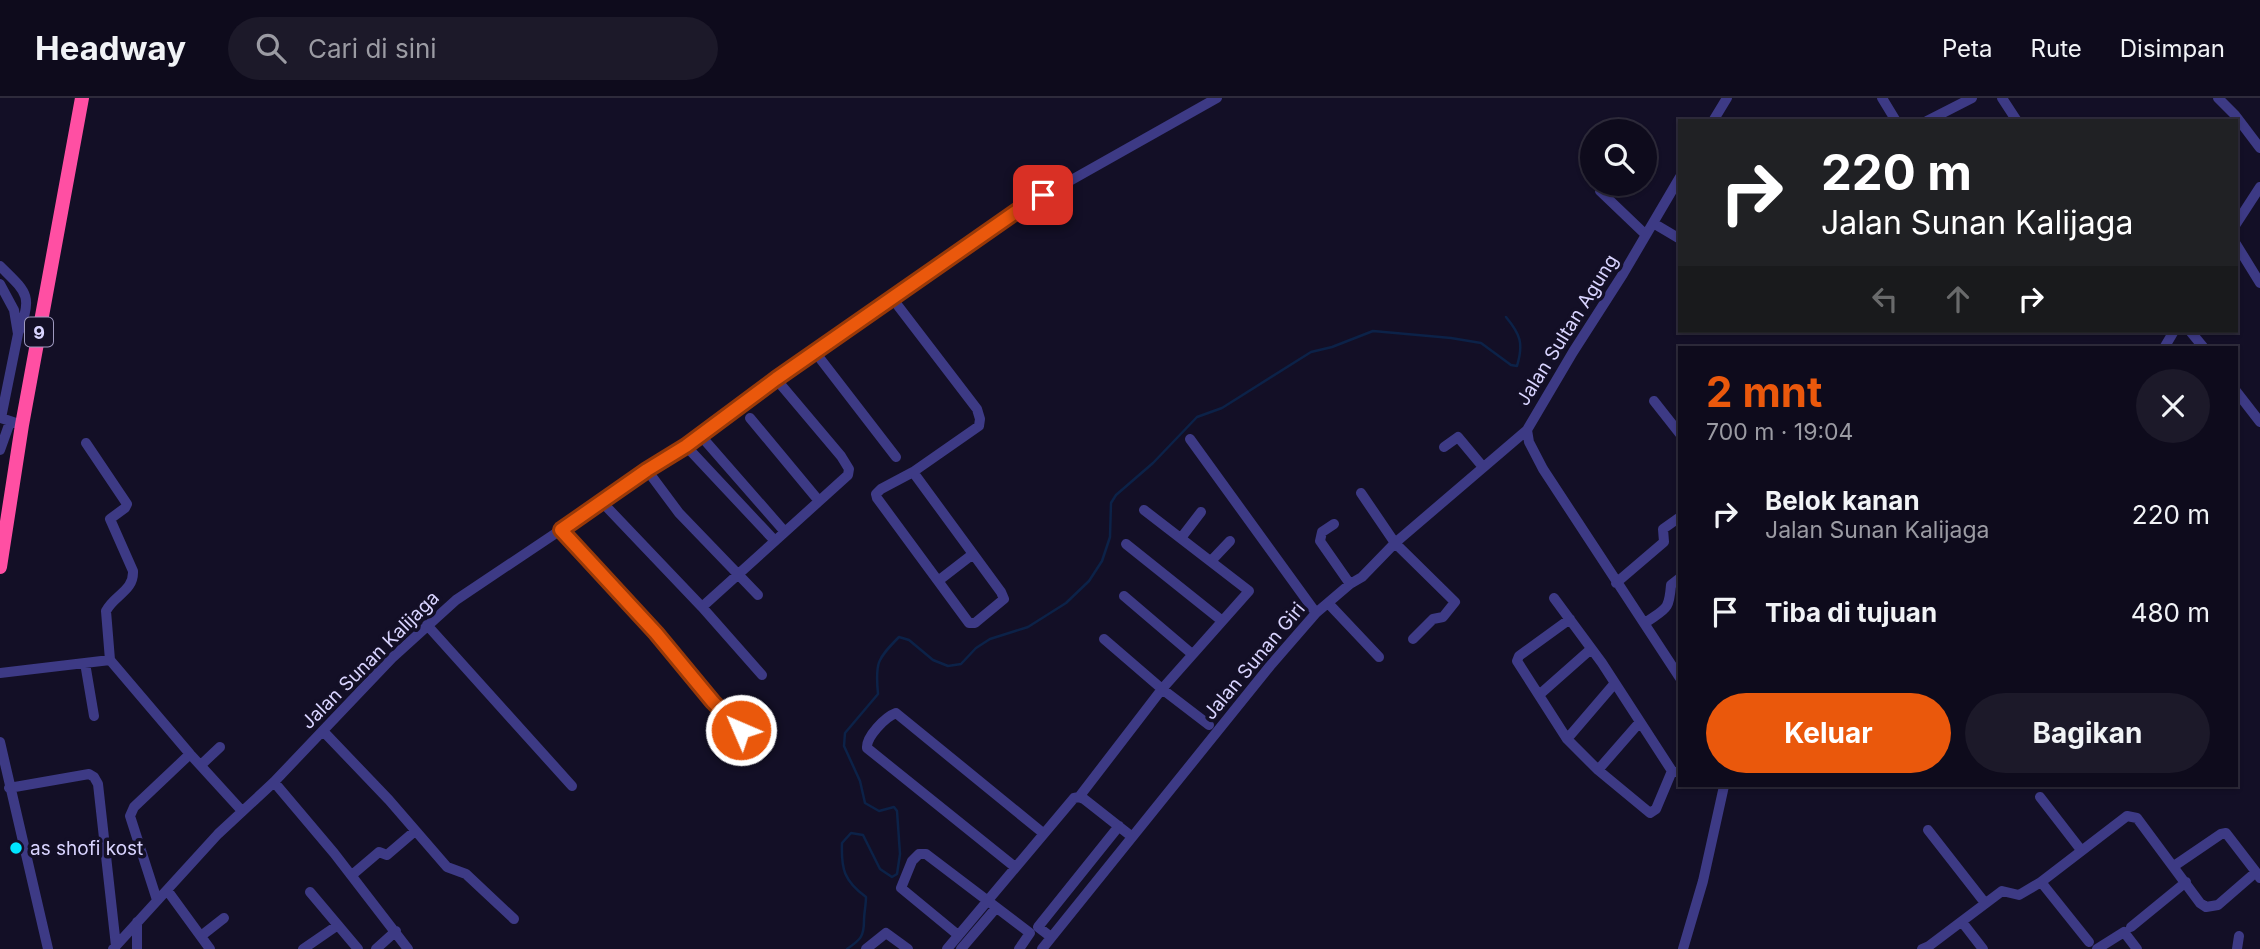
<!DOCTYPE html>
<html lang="id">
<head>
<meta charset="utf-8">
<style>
	body { margin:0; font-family:Inter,sans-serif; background:#1c1929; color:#f1f3f6; height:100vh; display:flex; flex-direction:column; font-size:26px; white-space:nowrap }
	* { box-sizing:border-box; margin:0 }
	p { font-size:23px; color:#9b9ba3 }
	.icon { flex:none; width:38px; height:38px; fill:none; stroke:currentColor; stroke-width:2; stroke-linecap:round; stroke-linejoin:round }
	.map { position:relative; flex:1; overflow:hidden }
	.sheet { position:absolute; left:1678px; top:248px; width:560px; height:441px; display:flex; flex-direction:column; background:#0e0b1c; border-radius:0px; box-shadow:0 2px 5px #0004,0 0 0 2px #2e2b3b }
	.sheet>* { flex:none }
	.hud { position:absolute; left:1678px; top:21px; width:560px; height:214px; border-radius:0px; box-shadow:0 2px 5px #0004,0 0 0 2px #2e2b3b; background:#202124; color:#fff; overflow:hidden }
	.controls { position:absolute; left:1580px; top:21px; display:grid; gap:14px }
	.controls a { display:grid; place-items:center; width:77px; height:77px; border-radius:50%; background:#0e0b1c; box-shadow:0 2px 5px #0004,0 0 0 2px #2e2b3b; font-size:35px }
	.pin { position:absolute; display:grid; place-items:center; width:60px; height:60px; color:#fff; margin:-30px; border-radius:14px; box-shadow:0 4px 10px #0006 }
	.me { position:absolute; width:77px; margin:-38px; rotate:315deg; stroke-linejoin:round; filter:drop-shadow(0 0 5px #0008) }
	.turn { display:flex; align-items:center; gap:24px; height:147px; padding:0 28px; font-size:32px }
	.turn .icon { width:91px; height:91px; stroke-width:2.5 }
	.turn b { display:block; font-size:49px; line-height:60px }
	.lanes { display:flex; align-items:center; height:66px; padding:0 28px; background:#0003; justify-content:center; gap:35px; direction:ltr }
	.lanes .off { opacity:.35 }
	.round { display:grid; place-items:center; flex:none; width:74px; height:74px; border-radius:37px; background:#1c1929 }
	.headline { display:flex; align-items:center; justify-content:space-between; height:119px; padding:0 28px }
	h1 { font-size:42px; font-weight:700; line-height:52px; color:#ea580c }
	.cta { display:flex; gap:14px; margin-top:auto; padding:14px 28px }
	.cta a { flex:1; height:80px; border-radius:42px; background:#ea580c; color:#fff; font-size:28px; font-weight:700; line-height:80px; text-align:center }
	.cta a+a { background:#1c1929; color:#f1f3f6 }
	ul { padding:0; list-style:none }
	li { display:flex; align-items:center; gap:21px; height:98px; padding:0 28px }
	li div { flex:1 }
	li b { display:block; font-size:26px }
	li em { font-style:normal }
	header { display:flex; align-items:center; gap:42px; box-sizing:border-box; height:98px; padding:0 35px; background:#0e0b1c; border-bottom:2px solid #2e2b3b }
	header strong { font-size:33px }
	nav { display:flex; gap:38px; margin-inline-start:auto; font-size:24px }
	.search { width:490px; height:63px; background:#1c1929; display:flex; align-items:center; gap:18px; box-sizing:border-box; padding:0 24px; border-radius:38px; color:#9b9ba3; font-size:26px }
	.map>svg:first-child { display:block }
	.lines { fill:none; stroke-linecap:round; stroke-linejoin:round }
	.stream { stroke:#0c2248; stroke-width:2.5 }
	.minor { stroke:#3d3a85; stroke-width:10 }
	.highway { stroke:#ff4fa3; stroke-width:14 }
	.route-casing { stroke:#983908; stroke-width:18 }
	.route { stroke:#ea580c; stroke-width:12 }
	.poi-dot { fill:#00e5ff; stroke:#130f26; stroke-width:2.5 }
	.labels { text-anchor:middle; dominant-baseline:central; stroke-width:7; stroke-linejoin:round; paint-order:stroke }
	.shield { fill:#130f26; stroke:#9e99be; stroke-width:2 }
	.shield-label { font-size:18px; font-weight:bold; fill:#d9d4ff }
	.street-label { font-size:19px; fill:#d9d4ff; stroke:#130f26 }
	.poi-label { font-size:19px; fill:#d9d4ff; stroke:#130f26; text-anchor:start }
</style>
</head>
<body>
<header>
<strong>Headway</strong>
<div class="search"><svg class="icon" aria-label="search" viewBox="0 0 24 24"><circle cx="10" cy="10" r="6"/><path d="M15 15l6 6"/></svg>Cari di sini</div>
<nav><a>Peta</a><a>Rute</a><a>Disimpan</a></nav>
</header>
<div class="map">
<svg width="2260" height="851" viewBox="0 0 2260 851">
	<rect width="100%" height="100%" fill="#130f26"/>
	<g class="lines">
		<path class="stream" d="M 847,851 C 860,842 864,839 864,823 C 864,815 866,807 866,799 C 844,783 841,771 842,745 L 851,735 L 863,737 L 880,771 L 892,779 L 897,776 L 900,756 L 897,713 L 894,709 L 879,713 L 865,705 L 860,683 L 844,648 L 845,635 L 878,596 C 875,565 877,561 899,539 L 909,542 L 933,562 L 948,568 L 961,566 L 976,550 L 990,541 L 1028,529 L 1066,505 L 1089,483 L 1102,463 L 1110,439 L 1111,405 L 1116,397 L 1153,365 L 1197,319 L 1222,310 L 1311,254 L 1332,249 L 1373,233 L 1451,240 L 1481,245 L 1511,267 L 1517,268 C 1524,245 1520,236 1506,219"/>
		<path class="minor" d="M 1882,0 L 1896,23
			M 2002,0 L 2017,23
			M 2218,0 L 2235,17 L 2260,50
			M 1713,23 L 1727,0
			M 1927,23 L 1972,0
			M 1680,79 L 1623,176 L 1573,254 L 1527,332 L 1529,344 L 1543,371 L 1680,580
			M 1600,93 L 1646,137
			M 1653,125 L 1680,141
			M 2236,126 L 2260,89
			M 2236,146 L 2260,185
			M 0,168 C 25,193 34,197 19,233
			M 0,186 L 14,212 L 18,236 L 1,320 L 22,327
			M 892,200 L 977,311 L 980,321 L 979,328 L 913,374 L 1001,494 L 1004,501 L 975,525 L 969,525 L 877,400 L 876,396 L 881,391 L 913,374
			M 2190,233 L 2204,250
			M 2164,250 L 2174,233
			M 815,254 L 896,359
			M 2236,293 L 2260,324
			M 1654,303 L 1680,336
			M 750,320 L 819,403
			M 701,338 L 785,434
			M 1190,341 L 1316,515
			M 86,345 L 127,406 L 125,410 L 110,421 L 133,473 C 134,493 114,497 106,513 L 110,562
			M 686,348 L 775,443
			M 1444,349 L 1458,339 L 1483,369
			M 0,352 L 10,324
			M 647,372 L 679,415 L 758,497
			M 1361,395 L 1395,445 L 1455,504 L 1443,519 L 1433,521 L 1413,541
			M 601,403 L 702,509 L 762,577
			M 1334,426 L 1322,434 L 1320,443 L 1350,486
			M 561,432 L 656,535 L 713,604 L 741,632
			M 1181,440 L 1201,414
			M 1126,446 L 1221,522
			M 1211,463 L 1230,443
			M 938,483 L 973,456
			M 1616,485 L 1664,444 L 1663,431 L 1680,419
			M 1124,498 L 1192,556
			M 1554,500 L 1602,565 L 1672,673 L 1680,675
			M 1328,505 L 1379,559
			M 702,509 L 848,377 L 849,371 L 841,358 L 776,281
			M 1570,521 L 1519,558 L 1517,563 L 1567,641 L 1598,672 L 1650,715 L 1656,711 L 1672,673
			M 1645,525 C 1666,510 1669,513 1671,487 L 1680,480
			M 427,527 L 572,688
			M 1104,541 L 1162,591 L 1209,627
			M 85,565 L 94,618
			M 0,575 L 110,562 L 190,656 L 242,713
			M 1539,597 L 1591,551
			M 323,633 L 389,702 L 447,769 L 466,776 L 514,821
			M 1567,641 L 1615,585
			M 0,644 L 48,851
			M 201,667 L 220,649
			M 1598,672 L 1639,625
			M 274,684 L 334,755 L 408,851
			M 9,690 L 89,676 L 94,679 L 98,686 L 116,848
			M 1079,699 L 1162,591 L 1249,493 L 1144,412
			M 2040,699 L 2081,752
			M 1928,732 L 1985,805
			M 2174,768 L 2221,736 L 2226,735 L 2256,774
			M 1015,769 L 867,650 C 866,639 885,619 896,615 L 1043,735
			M 352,777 L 379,754 L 387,757 L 415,733
			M 2041,784 L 2089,844
			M 167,792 L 210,851
			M 310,794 L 358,851
			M 157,802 L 130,718 L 134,709 L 190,656
			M 137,824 L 137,851
			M 1962,824 L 1983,851
			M 2131,829 L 2186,784
			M 958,837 L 901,790 L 912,763 L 919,756 L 926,756 L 1030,835 L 1019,851
			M 201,838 L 224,820
			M 1051,839 L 1038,829 L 1119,728
			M 113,851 L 218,736 L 274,684 L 392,560 L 456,502 L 686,348 L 776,281 L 1020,111 L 1217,0
			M 303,851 L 338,827
			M 376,851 L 396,833
			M 866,851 L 886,835 L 908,851
			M 947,851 L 1074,700 L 1079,699 L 1084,701 L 1131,738
			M 961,851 L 996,810
			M 1042,851 L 1270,568 L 1316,515 L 1350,486 L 1362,479 L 1395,445 L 1527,332
			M 1683,851 L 1703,783 L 1724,688
			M 1922,851 L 1929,848 L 2002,793 L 2019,797 L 2041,784 L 2127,718 L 2137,720 L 2200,805 L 2206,809 L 2218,807 L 2256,774 L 2260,780
			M 2097,851 L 2124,834 L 2137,851
			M 2237,851 L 2239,838"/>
		<path class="highway" d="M 0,469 L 22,327 L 82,0"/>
	</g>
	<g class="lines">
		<defs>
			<path id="route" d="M 741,632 L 713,604 L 656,535 L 561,432 L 647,372 L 686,348 L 776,281 L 1020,111 L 1043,97"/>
		</defs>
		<use href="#route" class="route-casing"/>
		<use href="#route" class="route"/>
	</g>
	<circle class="poi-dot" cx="16" cy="750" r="7"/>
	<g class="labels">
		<rect class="shield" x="25" y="219.5" width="28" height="29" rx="5"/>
		<g class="shield-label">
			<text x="39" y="234">9</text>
		</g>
		<g class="street-label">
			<text transform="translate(1567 232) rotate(-58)">Jalan Sultan Agung</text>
			<text transform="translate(370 562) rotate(-45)">Jalan Sunan Kalijaga</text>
			<text transform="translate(1254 563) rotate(-50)">Jalan Sunan Giri</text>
		</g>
		<g class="poi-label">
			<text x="30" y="750">as shofi kost</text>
		</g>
	</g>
</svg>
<div class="controls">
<a><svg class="icon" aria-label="search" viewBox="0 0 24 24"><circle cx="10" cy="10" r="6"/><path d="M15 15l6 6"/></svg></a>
</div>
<div class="pin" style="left:1043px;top:97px;background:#d93025"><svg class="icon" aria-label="arrive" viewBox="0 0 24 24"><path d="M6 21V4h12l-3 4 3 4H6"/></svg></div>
<svg class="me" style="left:741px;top:632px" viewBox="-20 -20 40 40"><circle r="17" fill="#ea580c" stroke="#fff" stroke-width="3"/><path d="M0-11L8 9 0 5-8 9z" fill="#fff"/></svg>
<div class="hud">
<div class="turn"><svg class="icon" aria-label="right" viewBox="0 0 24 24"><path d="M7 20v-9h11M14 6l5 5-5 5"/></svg><div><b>220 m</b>Jalan Sunan Kalijaga</div></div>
<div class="lanes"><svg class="icon off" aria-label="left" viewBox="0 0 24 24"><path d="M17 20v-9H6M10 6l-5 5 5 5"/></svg><svg class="icon off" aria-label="ahead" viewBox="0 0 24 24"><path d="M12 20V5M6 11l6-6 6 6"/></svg><svg class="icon" aria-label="right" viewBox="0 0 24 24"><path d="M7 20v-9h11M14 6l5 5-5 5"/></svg></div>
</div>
<section class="sheet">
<div class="headline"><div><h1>2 mnt</h1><p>700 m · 19:04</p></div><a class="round"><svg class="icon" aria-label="close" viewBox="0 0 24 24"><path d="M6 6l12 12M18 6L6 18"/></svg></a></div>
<ul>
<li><svg class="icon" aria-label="right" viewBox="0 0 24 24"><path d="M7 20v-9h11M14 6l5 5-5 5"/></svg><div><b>Belok kanan</b><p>Jalan Sunan Kalijaga</p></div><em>220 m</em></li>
<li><svg class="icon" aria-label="arrive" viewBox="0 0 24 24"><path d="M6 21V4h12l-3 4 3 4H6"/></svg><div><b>Tiba di tujuan</b></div><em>480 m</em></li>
</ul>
<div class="cta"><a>Keluar</a><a>Bagikan</a></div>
</section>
</div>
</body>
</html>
